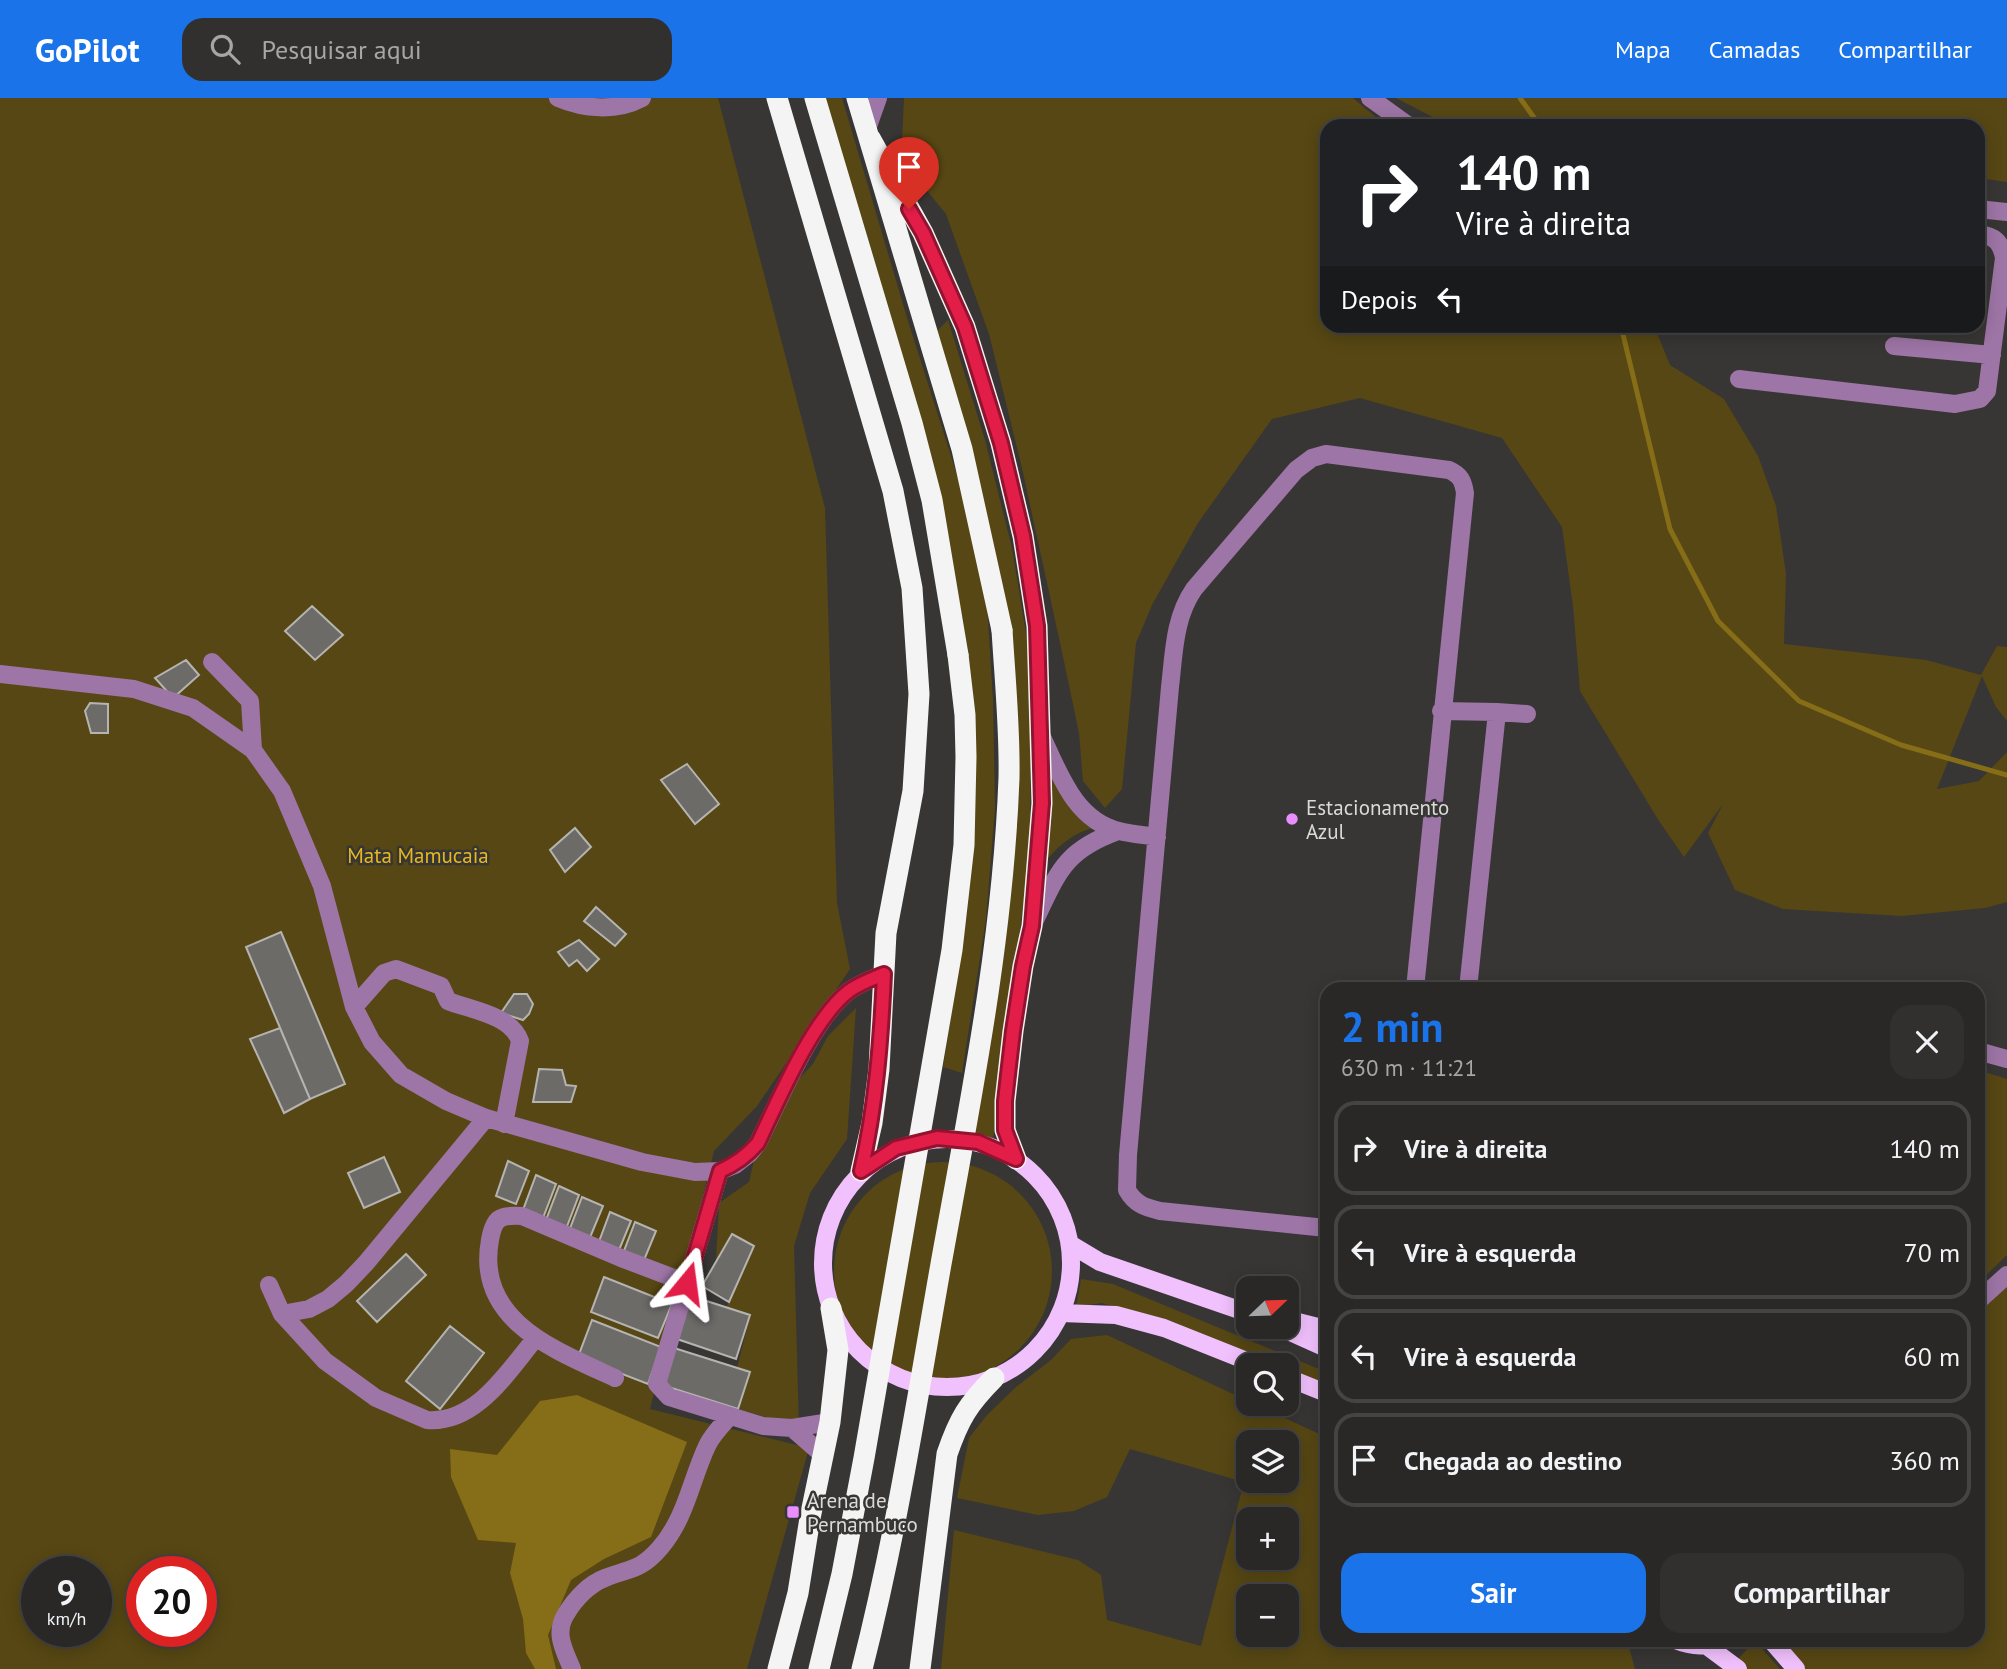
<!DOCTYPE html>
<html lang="pt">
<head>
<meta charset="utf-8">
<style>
	body { margin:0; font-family:"PT Sans",sans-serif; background:#31302f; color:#f1f3f6; height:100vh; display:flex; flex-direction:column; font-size:26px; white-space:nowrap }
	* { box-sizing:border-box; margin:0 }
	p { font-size:23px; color:#a5a6a7 }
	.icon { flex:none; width:38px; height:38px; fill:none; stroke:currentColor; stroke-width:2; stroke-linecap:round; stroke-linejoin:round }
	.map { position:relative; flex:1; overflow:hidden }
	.side { position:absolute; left:1320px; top:884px; width:665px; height:665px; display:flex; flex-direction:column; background:#292827; border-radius:21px; box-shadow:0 4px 18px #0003,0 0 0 2px #454444 }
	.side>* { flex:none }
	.guide { position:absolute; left:1320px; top:21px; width:665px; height:214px; border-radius:21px; box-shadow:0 4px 18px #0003,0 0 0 2px #454444; background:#202124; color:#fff; overflow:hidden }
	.needle { width:46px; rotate:67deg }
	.buttons { position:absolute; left:1236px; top:1178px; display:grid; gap:14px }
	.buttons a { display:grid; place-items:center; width:63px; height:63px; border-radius:14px; background:#292827; box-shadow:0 4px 18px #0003,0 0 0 2px #454444; font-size:35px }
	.speed { position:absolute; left:21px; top:1458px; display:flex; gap:14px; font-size:35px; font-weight:700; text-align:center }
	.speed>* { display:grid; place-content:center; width:91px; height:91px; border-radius:50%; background:#292827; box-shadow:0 4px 18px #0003,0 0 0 2px #454444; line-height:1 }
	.speed small { font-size:18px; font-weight:400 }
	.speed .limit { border:10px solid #d22; background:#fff; color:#111 }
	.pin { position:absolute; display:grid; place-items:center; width:60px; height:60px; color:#fff; margin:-72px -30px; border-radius:50% 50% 50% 0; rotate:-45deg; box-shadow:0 0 7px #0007 }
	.pin .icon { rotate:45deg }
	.me { position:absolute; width:77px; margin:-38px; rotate:16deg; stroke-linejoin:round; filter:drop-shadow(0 0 5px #0008) }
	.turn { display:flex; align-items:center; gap:24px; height:147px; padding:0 21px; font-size:32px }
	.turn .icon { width:91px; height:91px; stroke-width:2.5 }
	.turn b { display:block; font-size:49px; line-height:60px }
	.then { display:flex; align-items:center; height:66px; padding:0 21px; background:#0003; gap:14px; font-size:26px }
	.round { display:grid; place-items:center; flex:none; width:74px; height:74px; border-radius:21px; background:#31302f }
	.headline { display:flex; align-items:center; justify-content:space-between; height:119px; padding:0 21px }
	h1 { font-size:42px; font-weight:700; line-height:52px; color:#1a73e8 }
	.button { display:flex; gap:14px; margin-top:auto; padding:14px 21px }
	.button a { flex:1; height:80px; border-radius:21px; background:#1a73e8; color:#fff; font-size:28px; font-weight:700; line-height:80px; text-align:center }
	.button a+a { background:#31302f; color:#f1f3f6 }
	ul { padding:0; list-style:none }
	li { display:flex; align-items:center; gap:21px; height:94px; margin:0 14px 10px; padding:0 7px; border:4px solid #454444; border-radius:21px }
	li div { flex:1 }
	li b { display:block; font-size:26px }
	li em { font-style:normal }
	header { display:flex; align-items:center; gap:42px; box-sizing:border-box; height:98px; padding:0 35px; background:#1a73e8; color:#fff }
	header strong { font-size:33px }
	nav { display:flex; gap:38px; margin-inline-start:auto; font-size:24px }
	.search { width:490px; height:63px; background:#31302f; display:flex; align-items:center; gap:18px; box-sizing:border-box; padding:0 24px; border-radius:21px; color:#a5a6a7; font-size:26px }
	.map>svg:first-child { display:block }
	.green { fill:#574714; fill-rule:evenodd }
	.water { fill:#866d17 }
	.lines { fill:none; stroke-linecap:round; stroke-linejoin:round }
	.stream { stroke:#866d17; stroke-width:5 }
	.building { fill:#6c6b68; stroke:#b5b4b1; stroke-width:2 }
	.minor { stroke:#9d75a6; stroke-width:18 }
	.major { stroke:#f1c1fd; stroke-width:18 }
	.highway { stroke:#f4f4f4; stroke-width:21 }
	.highway-bridge { stroke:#f4f4f4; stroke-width:21 }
	.route-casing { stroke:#92132f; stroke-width:18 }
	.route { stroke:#e11d48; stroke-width:12 }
	.poi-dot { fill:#e98efe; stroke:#373634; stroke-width:2.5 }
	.labels { text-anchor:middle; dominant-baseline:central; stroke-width:5; stroke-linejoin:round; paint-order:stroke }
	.poi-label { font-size:21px; fill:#dadad8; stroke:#373634; text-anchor:start }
	.park-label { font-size:21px; fill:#e5b91c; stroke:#373634 }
</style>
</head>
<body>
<header>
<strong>GoPilot</strong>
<div class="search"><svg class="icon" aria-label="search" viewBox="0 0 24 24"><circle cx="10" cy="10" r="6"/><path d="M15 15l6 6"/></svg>Pesquisar aqui</div>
<nav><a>Mapa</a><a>Camadas</a><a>Compartilhar</a></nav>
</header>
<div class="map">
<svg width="2007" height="1571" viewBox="0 0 2007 1571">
	<rect width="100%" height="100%" fill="#373634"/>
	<path class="green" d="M 0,0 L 718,0 L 825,410 L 837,805 L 850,871 L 757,1008 L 714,1053 L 650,1311 L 809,1350 L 747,1571 L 0,1571 ZM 37,1474 L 96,1474 L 96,1533 L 37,1533 ZM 142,1474 L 201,1474 L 201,1533 L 142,1533 Z
		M 822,0 L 842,0 L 908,223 L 964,399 L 987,506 L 993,602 L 995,709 L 986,821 L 962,975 L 943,969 L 967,816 L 974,685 L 974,616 L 963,521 L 937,404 Z
		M 904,0 L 1353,0 L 1386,28 L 1326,28 L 1326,228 L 1654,228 L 1670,267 L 1724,301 L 1758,358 L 1776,408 L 1786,476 L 1784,546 L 1926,562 L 1981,577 L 1997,548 L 2007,549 L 2007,623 L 1996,609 L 1982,578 L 1937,691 L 1979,683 L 2007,654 L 2007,804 L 1985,810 L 1902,818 L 1783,811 L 1735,792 L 1708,735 L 1723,706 L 1684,759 L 1659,723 L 1580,593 L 1573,508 L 1562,429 L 1502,340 L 1360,300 L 1272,321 L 1198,425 L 1152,507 L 1136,545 L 1122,691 L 1105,710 L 1083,683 L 1079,635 L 1062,554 L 1022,370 L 989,236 L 946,116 L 924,89 L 902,44 Z
		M 1396,0 L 2007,0 L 2007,84 L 1978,80 L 1978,28 L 1450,28 Z
		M 948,222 L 985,342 L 1012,450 L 1030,560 L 1031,612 L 1030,754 L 993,1042 L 972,1034 L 1013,611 L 934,236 Z
		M 1051,674 C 1061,702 1071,711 1093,730 C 1073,735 1059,747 1046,763 Z
		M 856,910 L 847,1041 L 810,1095 L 794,1148 L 799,1329 L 738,1311 L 750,1274 L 737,1270 L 750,1218 L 726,1210 L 754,1148 L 732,1136 L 716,1162 L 719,1105 L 749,1084 L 758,1045 L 778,1003 L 813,966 L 828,938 Z
		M 1978,972 L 2007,981 L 2007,1157 L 1978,1185 Z
		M834 1173a109 109 0 1 1 218 0a109 109 0 1 1-218 0Z
		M 2007,1177 L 2007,1571 L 1796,1571 L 1771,1542 L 1978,1542 L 1978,1203 Z
		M 1081,1181 L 1113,1186 L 1326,1274 L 1326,1291 L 1286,1275 L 1286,1267 L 1266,1267 L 1157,1223 L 1102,1205 L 1076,1209 Z
		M 1107,1237 L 1248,1303 L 1248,1306 L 1254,1306 L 1326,1339 L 1326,1542 L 1627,1542 L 1635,1571 L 941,1571 L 954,1432 L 1078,1462 L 1101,1477 L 1107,1522 L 1201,1548 L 1244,1384 L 1130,1351 L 1107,1399 L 1074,1413 L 1038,1417 L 957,1400 L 969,1340 L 987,1317 L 1016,1289 L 1051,1262 L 1071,1241 ZM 1248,1344 L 1286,1344 L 1286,1382 L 1248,1382 ZM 1248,1421 L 1286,1421 L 1286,1460 L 1248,1460 ZM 1248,1498 L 1286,1498 L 1286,1536 L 1248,1536 Z
		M 1755,1543 L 1780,1571 L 1743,1571 L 1735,1564 Z"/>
	<path class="water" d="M 577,1297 L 687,1344 L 651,1439 L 604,1461 L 571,1482 L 548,1537 L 556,1571 L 535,1571 L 526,1555 L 523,1521 L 510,1475 L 516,1445 L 478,1442 L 451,1379 L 450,1351 L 497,1357 L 540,1303 Z"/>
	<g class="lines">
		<path class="stream" d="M 1520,0 L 1540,28
			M 1621,228 L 1670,431 L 1718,523 L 1799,603 L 1901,647 L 2007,677"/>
	</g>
	<path class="building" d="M 312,508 L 343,537 L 315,562 L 285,533 Z
		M 186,562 L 199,577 L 173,600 L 155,580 Z
		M 90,605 L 108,606 L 108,635 L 91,635 L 85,613 Z
		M 687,666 L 719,706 L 695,726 L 661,682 Z
		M 575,730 L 591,749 L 565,774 L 550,752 Z
		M 596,809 L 626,836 L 615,848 L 584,823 Z
		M 281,834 L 345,986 L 310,1001 L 246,849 Z
		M 579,842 L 599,861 L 587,873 L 577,862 L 569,868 L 558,854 Z
		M 514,896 L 527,896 L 533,906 L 529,916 L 523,922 L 501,915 Z
		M 280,930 L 310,1001 L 284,1015 L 250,941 Z
		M 539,971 L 562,972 L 566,987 L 576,988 L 571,1004 L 533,1004 Z
		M 384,1059 L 400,1094 L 364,1110 L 348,1075 Z
		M 508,1063 L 529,1073 L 516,1106 L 496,1098 Z
		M 536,1077 L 556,1086 L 543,1120 L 523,1112 Z
		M 559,1088 L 579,1097 L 566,1131 L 546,1122 Z
		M 582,1099 L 603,1108 L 589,1142 L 569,1133 Z
		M 610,1114 L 631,1123 L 617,1157 L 597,1149 Z
		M 635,1124 L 656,1133 L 642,1167 L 622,1158 Z
		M 732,1136 L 754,1148 L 729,1204 L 702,1188 Z
		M 406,1156 L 426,1177 L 377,1224 L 357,1203 Z
		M 604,1179 L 672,1206 L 658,1240 L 591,1214 Z
		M 691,1198 L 750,1217 L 736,1261 L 677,1241 Z
		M 592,1222 L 661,1249 L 648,1286 L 578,1259 Z
		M 450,1228 L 484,1255 L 440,1311 L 406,1283 Z
		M 674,1250 L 750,1274 L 738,1311 L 662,1287 Z"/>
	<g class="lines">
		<path class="minor" d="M 558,0 C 584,11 616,14 642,0
			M 1370,0 L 1409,28
			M 867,31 L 878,0
			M 1978,111 L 2007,114
			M 1894,248 L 1992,257
			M 1739,281 L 1955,306 L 1980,301 L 1987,293 L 2004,160 C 2001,143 1994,138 1978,136
			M 212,564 L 250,603 L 253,652
			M 0,576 L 134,591 L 193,610 L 253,652 L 282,693 L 322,788 L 354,909 L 372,944 L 401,977 L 446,1003 L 486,1020 L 642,1064 L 695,1074 L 720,1073 L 735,1067 L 749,1056 L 758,1045 C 779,1003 813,920 849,893 C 860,885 872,881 884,876
			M 1441,613 L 1497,614 L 1468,891
			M 1497,614 L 1527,616
			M 1041,637 C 1059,674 1074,722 1119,733 C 1131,736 1145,737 1157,739
			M 1034,824 C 1058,775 1063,753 1118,733
			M 354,909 L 384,875 L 396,871 L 441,888 L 448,903 C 471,912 511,917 520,943 L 504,1026
			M 1978,953 L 2007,961
			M 720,1073 L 657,1286 L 669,1299 L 763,1328 L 792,1330 L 830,1324
			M 1326,1130 L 1160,1113 C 1144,1109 1135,1106 1127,1092 L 1128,1057 L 1170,589 C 1174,555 1174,520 1194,491 L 1296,372 L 1312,360 L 1326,356 L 1449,372 C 1460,377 1463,382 1465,395 L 1415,891
			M 269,1187 L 282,1216 L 309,1211 L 328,1201 L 346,1186 L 366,1165 L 486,1020
			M 1978,1203 L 2007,1177
			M 282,1216 L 325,1263 L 376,1300 L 427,1322 C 476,1326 508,1273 535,1241
			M 615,1280 C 555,1252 475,1223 490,1142 C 494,1119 500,1117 522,1118 L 621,1160 L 687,1185
			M 792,1330 L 823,1357
			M 572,1571 C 564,1552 554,1535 566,1516 C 575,1501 589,1486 605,1480 C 630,1470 640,1473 660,1450 C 686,1420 691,1382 707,1348 C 712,1337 722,1327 730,1318"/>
		<path class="major" d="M823 1165a124 124 0 1 1 248 0a124 124 0 1 1-248 0Z
			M 1070,1146 L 1100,1164 L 1248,1215
			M 1061,1215 L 1116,1217 L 1164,1230 L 1257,1267
			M 1286,1221 L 1326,1231
			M 1277,1228 L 1326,1250
			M 1286,1279 L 1326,1295
			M 1675,1542 C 1692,1549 1707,1550 1724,1542
			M 1771,1542 L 1796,1571
			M 1707,1548 L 1738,1571"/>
		<path class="highway" d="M 777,0 L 893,393 L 912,490 L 919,596 L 913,693 L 886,835 L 879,971 L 872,1025 L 861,1073
			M 815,0 L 912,325 L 932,402 L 958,557
			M 857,0 L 962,351 L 1002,532
			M 870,40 L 923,135 L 965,229 L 1001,345 L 1023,438 L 1037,528 L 1042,705 L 1032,828 L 1023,868 L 1013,933 L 1005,1003 L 1005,1032 L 1016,1061
			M 778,1571 L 798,1495 L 810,1420 L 830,1324 L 838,1252 L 831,1210
			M 920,1571 L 947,1356 C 959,1321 968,1306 994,1280"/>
		<path class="highway-bridge" d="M 819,1571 L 842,1476 L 864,1360 L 952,852 L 964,747 L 966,659 L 965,617 L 958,557
			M 862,1571 C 896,1438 917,1302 941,1166 C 970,1005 1003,844 1009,680 C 1010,631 1005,581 1002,532"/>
	</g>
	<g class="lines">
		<defs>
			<path id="route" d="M 687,1185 L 720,1073 C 736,1066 747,1058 758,1045 C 778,1003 813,920 849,893 C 860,885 872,881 884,876 C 881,943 876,1008 861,1073 L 896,1050 L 937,1040 L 978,1044 L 1016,1061 L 1005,1032 L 1005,1003 L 1013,933 L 1023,868 L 1032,828 L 1042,705 L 1037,528 L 1023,438 L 1001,345 L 965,229 L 923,135 L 909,111"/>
		</defs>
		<use href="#route" class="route-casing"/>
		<use href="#route" class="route"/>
	</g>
	<g class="poi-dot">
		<circle cx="1292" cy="721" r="7"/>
		<rect x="786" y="1407" width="14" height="14" rx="3.5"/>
	</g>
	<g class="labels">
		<g class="poi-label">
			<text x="1306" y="709">Estacionamento<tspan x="1306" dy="24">Azul</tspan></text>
			<text x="807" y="1402">Arena de<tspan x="807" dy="24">Pernambuco</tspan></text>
		</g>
		<g class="park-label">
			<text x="418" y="757">Mata Mamucaia</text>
		</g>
	</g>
</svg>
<div class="buttons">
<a><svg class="needle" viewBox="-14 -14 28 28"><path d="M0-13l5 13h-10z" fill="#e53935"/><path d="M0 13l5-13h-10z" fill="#a5a6a7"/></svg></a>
<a><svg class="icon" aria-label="search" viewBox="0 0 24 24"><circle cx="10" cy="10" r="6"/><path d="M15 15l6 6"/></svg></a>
<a><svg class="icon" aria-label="layers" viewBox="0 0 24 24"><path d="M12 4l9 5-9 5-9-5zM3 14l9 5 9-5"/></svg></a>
<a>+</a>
<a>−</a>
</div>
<div class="speed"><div>9<small>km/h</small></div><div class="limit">20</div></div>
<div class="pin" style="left:909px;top:111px;background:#d93025"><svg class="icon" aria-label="arrive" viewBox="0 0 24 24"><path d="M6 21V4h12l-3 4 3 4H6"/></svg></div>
<svg class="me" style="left:687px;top:1185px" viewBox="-20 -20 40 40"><path d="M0-17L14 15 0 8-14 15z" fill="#e11d48" stroke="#fff" stroke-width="4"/></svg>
<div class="guide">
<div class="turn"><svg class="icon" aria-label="right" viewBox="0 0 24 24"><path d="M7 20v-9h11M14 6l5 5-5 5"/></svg><div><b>140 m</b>Vire à direita</div></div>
<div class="then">Depois<svg class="icon" aria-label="left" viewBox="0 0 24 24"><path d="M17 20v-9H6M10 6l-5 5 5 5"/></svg></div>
</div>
<section class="side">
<div class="headline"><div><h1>2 min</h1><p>630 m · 11:21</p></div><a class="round"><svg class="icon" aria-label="close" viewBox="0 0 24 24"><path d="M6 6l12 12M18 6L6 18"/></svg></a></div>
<ul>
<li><svg class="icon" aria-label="right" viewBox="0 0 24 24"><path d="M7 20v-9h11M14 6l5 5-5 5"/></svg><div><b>Vire à direita</b></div><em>140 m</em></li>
<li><svg class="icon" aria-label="left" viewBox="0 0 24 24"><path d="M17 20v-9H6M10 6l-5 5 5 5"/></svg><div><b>Vire à esquerda</b></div><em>70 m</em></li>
<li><svg class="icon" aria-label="left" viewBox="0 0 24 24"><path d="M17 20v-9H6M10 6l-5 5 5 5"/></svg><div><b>Vire à esquerda</b></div><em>60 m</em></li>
<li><svg class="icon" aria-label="arrive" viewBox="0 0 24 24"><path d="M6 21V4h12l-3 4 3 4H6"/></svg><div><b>Chegada ao destino</b></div><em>360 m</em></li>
</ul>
<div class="button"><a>Sair</a><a>Compartilhar</a></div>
</section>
</div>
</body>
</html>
